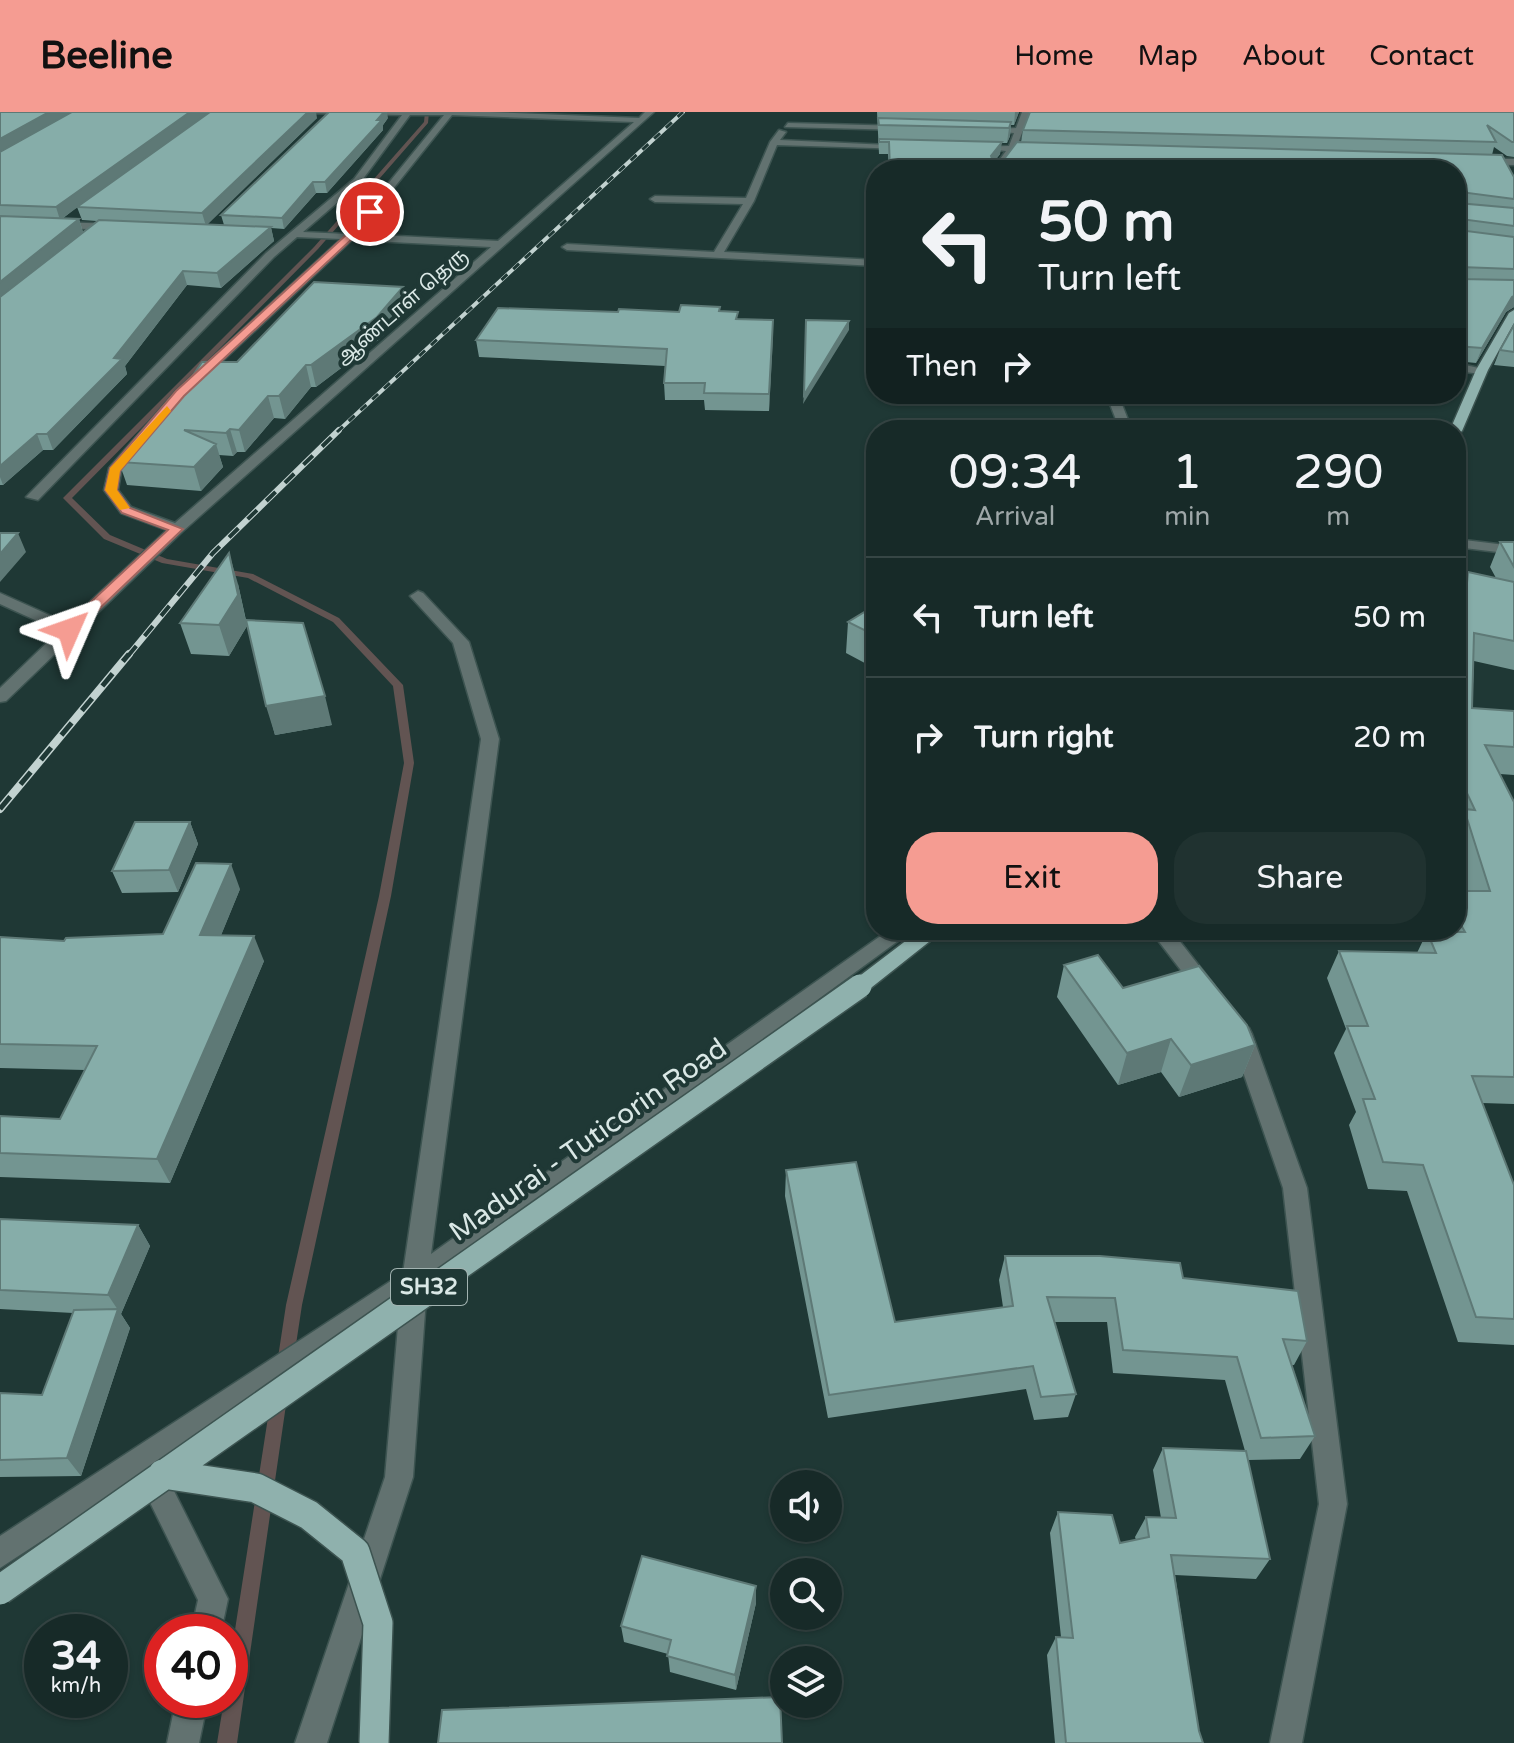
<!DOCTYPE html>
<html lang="en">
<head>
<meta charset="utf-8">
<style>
	body { margin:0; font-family:"Varela Round","Noto Sans Tamil",sans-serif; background:#203230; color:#f1f3f6; height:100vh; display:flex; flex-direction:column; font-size:30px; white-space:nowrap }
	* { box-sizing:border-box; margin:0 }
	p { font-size:26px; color:#9ea7a8 }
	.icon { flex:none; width:44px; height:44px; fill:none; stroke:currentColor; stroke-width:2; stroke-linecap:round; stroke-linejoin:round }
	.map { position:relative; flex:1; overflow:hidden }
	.side { position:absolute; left:866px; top:308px; width:600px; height:520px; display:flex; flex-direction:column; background:#172a28; border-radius:32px; box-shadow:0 2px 6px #0004,0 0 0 2px #364645 }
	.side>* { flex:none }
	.hud { position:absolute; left:866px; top:48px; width:600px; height:244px; border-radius:32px; box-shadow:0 2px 6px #0004,0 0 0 2px #364645; background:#172a28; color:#f1f3f6; overflow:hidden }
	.controls { position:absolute; left:770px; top:1358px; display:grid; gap:16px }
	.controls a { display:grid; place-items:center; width:72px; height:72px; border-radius:50%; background:#172a28; box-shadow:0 2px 6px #0004,0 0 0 2px #364645; font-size:40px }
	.speed { position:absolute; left:24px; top:1502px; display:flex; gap:16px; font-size:40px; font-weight:700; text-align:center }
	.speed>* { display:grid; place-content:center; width:104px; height:104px; border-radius:50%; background:#172a28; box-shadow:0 2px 6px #0004,0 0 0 2px #364645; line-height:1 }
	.speed small { font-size:20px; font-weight:400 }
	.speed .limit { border:12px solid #d22; background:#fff; color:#111 }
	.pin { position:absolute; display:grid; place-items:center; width:68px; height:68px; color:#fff; margin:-34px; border:4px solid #fff; border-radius:50%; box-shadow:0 2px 8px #0007 }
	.me { position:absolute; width:88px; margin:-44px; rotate:47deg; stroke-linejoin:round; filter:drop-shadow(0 0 6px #0008) }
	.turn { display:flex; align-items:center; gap:28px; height:168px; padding:0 40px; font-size:36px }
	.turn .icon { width:104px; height:104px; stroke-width:2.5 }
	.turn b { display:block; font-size:56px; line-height:68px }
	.then { display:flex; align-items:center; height:76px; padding:0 40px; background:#0003; gap:16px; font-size:30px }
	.eta { display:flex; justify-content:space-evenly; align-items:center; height:136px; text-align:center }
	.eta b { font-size:48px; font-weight:600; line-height:56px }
	.button { display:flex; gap:16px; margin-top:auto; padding:16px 40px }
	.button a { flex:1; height:92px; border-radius:32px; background:#f59c92; color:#111; font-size:32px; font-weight:600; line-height:92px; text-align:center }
	.button a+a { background:#203230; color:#f1f3f6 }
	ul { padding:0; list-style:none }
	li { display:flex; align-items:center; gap:24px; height:120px; padding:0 40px; border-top:2px solid #364645 }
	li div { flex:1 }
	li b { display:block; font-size:30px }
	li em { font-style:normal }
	header { display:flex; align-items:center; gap:48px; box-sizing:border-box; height:112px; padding:0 40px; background:#f59c92; color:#111 }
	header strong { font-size:38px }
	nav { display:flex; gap:44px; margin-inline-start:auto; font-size:28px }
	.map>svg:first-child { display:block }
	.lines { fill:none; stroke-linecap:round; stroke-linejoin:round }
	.stream { fill:#625452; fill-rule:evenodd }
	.minor-casing { stroke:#3d5451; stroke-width:3 }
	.major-casing { stroke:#3d5451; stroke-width:3 }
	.minor { fill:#627270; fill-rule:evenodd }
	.major { fill:#8fb1ad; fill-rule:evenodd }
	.rail-far2-casing { stroke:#c2d2d0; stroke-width:4 }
	.rail-far1-casing { stroke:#c2d2d0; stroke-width:6 }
	.rail-casing { stroke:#c2d2d0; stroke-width:8 }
	.rail-far2 { stroke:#1f3835; stroke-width:3; stroke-dasharray:8; stroke-linecap:butt }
	.rail-far1 { stroke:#1f3835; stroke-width:4; stroke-dasharray:13; stroke-linecap:butt }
	.rail { stroke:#1f3835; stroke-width:5; stroke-dasharray:16; stroke-linecap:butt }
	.major-bridge-far1-casing { stroke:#3d5451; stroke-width:26; stroke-linecap:butt }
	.major-bridge-casing { stroke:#3d5451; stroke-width:32; stroke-linecap:butt }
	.major-bridge-far1 { stroke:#8fb1ad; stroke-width:23 }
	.major-bridge { stroke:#8fb1ad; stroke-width:29 }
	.wall { fill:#739591; fill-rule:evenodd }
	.shaded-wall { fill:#5e7976 }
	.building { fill:#86ada9; stroke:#5e7976; stroke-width:2 }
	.route { fill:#f59c92; stroke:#9f655f; stroke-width:2 }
	.slow { fill:#f59e0b }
	.labels { text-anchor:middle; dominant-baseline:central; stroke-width:8; stroke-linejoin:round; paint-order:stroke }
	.far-street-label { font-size:20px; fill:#dae8e6; stroke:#1f3835 }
	.shield { fill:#1f3835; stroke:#a2b3b1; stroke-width:2 }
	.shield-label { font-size:22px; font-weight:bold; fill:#dae8e6 }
	.near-street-label { font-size:28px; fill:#dae8e6; stroke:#1f3835 }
</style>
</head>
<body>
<header>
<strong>Beeline</strong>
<nav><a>Home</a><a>Map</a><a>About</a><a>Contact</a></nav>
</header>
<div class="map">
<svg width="1514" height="1631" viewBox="0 0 1514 1631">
	<rect width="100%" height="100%" fill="#1f3835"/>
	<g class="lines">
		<path class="stream" d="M 425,0 L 429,0 L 428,11 L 318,137 L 72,386 L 110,423 L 167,447 L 253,462 L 339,506 L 403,573 L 414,651 L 391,784 L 302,1193 L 293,1252 L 291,1257 L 285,1259 L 279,1257 L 277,1252 L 286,1193 L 379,784 L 404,651 L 393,574 L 333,510 L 248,466 L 162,451 L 104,427 L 63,386 L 314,135 L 424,10 Z
			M 279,1278 L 285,1281 L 287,1286 L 237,1631 L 217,1631 L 224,1588 L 230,1588 L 230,1550 L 271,1286 L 273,1281 Z"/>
		<defs>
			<path id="minor" d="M 256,0 L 489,0 L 639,6 L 645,0 L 654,0 L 182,420 L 6,589 L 0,590 L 0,576 L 59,519 L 0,492 L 0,481 L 67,511 L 167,418 L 121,401 L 104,378 L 109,356 L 176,279 L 341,127 L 297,125 L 274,145 L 38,388 L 26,385 L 266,141 L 354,67 L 402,3 ZM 410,3 L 444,3 L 347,122 L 303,120 L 360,71 ZM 452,3 L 634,10 L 498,129 L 357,122 ZM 352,128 L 491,135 L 175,411 L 131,395 L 118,378 L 121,360 L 184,285 Z
				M 1022,0 L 1030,0 L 1017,34 L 1042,37 L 1014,39 L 1000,58 L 992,58 L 1006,39 L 970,35 L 1009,34 L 1014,21 L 980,18 L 1016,16 Z
				M 788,11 L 904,14 L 908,16 L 904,18 L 785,15 Z
				M 779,18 L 786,20 L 780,28 L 910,34 L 906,37 L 777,33 L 754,89 L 724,140 L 876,148 L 876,154 L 567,138 L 562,135 L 567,132 L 714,140 L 743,92 L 655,90 L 650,87 L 655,84 L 746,86 L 770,30 Z
				M 1478,47 L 1514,47 L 1514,53 L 1475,52 Z
				M 0,108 L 116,112 L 121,115 L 116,118 L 0,114 Z
				M 1456,251 L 1488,258 L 1482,262 L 1456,259 Z
				M 1106,282 L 1118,282 L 1132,318 L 1120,318 Z
				M 1456,427 L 1514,434 L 1514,442 L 1456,435 Z
				M 418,479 L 423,481 L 469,530 L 499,627 L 431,1142 L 889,818 L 913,818 L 427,1173 L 413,1365 L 327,1631 L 295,1631 L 385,1365 L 400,1191 L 160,1351 L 228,1487 L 221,1520 L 191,1520 L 198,1488 L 138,1366 L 0,1456 L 0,1424 L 403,1161 L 481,627 L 453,531 L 410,484 Z
				M 1150,818 L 1171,818 L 1214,873 L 1217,878 L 1214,883 L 1200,883 Z
				M 1241,914 L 1249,916 L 1252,922 L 1307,1076 L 1347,1392 L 1302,1631 L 1270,1631 L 1319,1392 L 1283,1076 L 1230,922 L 1233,916 Z
				M 176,1588 L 208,1588 L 199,1631 L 167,1631 Z"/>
			<path id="major" d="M 1514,198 L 1514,211 L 1488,258 L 1462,319 L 1456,323 L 1456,318 L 1450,318 L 1476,258 L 1509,201 Z
				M 920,818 L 944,818 L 867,879 L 853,879 L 850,874 L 853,869 Z"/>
		</defs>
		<use href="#minor" class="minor-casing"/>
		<use href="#major" class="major-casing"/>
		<use href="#minor" class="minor"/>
		<use href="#major" class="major"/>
		<defs>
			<path id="rail-far2" d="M 337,320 L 683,0"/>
			<path id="rail-far1" d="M 128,544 L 213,441 L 339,318"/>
			<path id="rail" d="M 0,697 L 129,542"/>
		</defs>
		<use href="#rail-far2" class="rail-far2-casing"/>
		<use href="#rail-far1" class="rail-far1-casing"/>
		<use href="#rail" class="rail-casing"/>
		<use href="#rail-far2" class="rail-far2"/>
		<use href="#rail-far1" class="rail-far1"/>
		<use href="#rail" class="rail"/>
		<defs>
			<path id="major-bridge-far1" d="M 421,1183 L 860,874"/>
			<path id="major-bridge" d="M 163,1362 L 256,1376 L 309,1403 L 355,1440 L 378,1511 L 374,1631
				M 0,1478 L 423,1181"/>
		</defs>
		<use href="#major-bridge-far1" class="major-bridge-far1-casing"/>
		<use href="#major-bridge" class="major-bridge-casing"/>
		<use href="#major-bridge-far1" class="major-bridge-far1"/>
		<use href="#major-bridge" class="major-bridge"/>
	</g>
	<path class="wall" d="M 0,0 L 317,6 L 207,112 L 224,113 L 221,103 L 388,6 L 383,13 L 383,18 L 327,81 L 316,81 L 284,117 L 271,116 L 274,129 L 221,176 L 187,173 L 125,254 L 127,262 L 53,338 L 43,338 L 3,373 L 0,373 ZM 77,95 L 82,108 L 97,109 L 83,120 L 79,107 L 62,107 Z
		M 877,0 L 1019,0 L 1014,13 L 1011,13 L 1010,24 L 1007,31 L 1001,31 L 1000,42 L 995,48 L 1004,47 L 1021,30 L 1023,18 L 1514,0 L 1514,45 L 1507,44 L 1494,35 L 1492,43 L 1514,65 L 1514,195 L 1506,200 L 1476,251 L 1456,249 L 1456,58 L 889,58 L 888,42 L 879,42 Z
		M 407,195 L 381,226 L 316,275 L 311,275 L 285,307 L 274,306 L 245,340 L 237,340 L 233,344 L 219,343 L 223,355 L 201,379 L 127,373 L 119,350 Z
		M 721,199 L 738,207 L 773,208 L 769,299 L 705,298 L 704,288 L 665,288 L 664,271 L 665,254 L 479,245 L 476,228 L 618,200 Z
		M 1514,213 L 1514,255 L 1494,253 L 1500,238 Z
		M 1500,430 L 1514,430 L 1514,558 L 1474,549 L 1472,596 L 1514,599 L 1514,663 L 1500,662 L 1514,690 L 1514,992 L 1482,991 L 1514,1073 L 1514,1233 L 1458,1230 L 1407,1079 L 1368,1077 L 1349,1013 L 1356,1000 L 1334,941 L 1346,917 L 1327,866 L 1339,839 L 1417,841 L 1427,820 L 1436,820 L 1435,818 L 1456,818 L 1456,779 L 1468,779 L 1456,740 L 1456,469 L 1464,470 L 1468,460 L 1496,466 L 1490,455 Z
		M 238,472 L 246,508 L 332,613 L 275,623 L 247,514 L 229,544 L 191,542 L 180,511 Z
		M 876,493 L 876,557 L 846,541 L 848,510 Z
		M 190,710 L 198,732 L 178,780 L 122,781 L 112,759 Z
		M 240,777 L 221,823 L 264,849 L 170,1071 L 0,1065 L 0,1004 L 60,1007 L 85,958 L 0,956 L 0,825 L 64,829 L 163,822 Z
		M 1064,853 L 1123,876 L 1255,933 L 1242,965 L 1179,985 L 1161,960 L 1118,973 L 1057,885 Z
		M 786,1058 L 895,1210 L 1003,1195 L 999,1168 L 1005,1144 L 1183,1166 L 1307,1229 L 1294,1253 L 1292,1253 L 1315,1324 L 1300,1347 L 1248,1348 L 1270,1447 L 1256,1467 L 1175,1463 L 1199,1619 L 1203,1631 L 1055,1631 L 1047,1543 L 1056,1525 L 1061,1525 L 1050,1421 L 1058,1400 L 1120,1431 L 1136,1428 L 1135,1425 L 1146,1405 L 1161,1406 L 1153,1358 L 1163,1336 L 1245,1339 L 1225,1268 L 1113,1261 L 1107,1210 L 1055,1210 L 1076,1282 L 1068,1305 L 1034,1308 L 1026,1277 L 828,1306 L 785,1084 Z
		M 0,1107 L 138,1113 L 150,1134 L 121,1202 L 130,1216 L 81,1364 L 0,1365 L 0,1281 L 42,1283 L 73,1201 L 0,1197 Z
		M 756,1474 L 756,1491 L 736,1578 L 670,1560 L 668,1542 L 624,1530 L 621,1514 Z"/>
	<path class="shaded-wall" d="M 49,0 L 74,0 L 0,42 L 0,27 Z
		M 190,0 L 210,0 L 60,108 L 56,95 Z
		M 308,0 L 316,0 L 317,6 L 206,114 L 202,101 Z
		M 384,0 L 387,0 L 388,6 L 383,13 L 383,18 L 327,81 L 325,70 Z
		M 1015,0 L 1019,0 L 1014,13 Z
		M 1011,10 L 1010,24 L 1007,31 L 1009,16 Z
		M 1002,30 L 1000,42 L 990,56 L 991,44 Z
		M 313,70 L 316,81 L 284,117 L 282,106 Z
		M 79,107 L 83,121 L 0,189 L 0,170 Z
		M 271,115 L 274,129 L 221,176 L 217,161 Z
		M 183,159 L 187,173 L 125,254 L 127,262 L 53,338 L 47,322 L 114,246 Z
		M 403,175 L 407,195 L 381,226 L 316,275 L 311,253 Z
		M 1514,184 L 1514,195 L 1506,200 L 1476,251 L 1482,236 L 1512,185 Z
		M 773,208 L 773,225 L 769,299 L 769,282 Z
		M 849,209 L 849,218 L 803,292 L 804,283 Z
		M 306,253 L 311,275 L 285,307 L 279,284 Z
		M 268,284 L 274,306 L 245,340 L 239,318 Z
		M 230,317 L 237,340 L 233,344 L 226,321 Z
		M 37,322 L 43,338 L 3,373 L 0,365 L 0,354 Z
		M 216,332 L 223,355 L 201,379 L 194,355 Z
		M 18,421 L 26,440 L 0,470 L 0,442 Z
		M 229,441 L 238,472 L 247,514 L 229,544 L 219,513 Z
		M 325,584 L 332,613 L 275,623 L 266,594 Z
		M 190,710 L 198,732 L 178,780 L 169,758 Z
		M 231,752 L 240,777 L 211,848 L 200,823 Z
		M 254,824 L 264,849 L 170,1071 L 157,1047 Z
		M 1171,927 L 1161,960 L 1118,973 L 1127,941 Z
		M 1255,933 L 1242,965 L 1179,985 L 1191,953 Z
		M 138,1113 L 150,1134 L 121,1202 L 130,1216 L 81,1364 L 67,1346 L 118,1198 L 108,1183 Z
		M 756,1474 L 756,1491 L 736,1578 L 735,1563 Z"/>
	<path class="building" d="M 0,0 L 49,0 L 0,27 Z
		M 72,0 L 190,0 L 56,95 L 0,93 L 0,40 Z
		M 210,0 L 308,0 L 202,101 L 77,95 Z
		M 329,0 L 384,0 L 377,8 L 382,8 L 325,70 L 313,70 L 282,106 L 221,103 Z
		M 1030,0 L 1514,0 L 1514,30 L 1512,30 L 1487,13 L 1496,30 L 1023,18 Z
		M 878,6 L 1011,10 L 1009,16 L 879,13 Z
		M 879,27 L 1002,30 L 991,44 L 993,49 L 1004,47 L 1017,30 L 1502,43 L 1514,65 L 1514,87 L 1461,80 L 1458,91 L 1514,96 L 1514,114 L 1461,107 L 1458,118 L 1514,125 L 1514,157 L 1461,155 L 1458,164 L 1461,167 L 1514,168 L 1514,184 L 1512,185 L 1482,236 L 1456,234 L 1456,58 L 890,58 L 889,30 L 879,30 Z
		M 0,104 L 79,107 L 0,170 Z
		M 99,108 L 271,115 L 217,161 L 183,159 L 114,246 L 122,247 L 47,322 L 37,322 L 0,354 L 0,185 Z
		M 314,170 L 403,175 L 377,205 L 311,253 L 306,253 L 279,284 L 268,284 L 239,318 L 230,317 L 226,321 L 184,318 L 216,332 L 194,355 L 119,350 L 173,293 L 202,250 L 237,250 Z
		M 681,193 L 720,195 L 719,199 L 738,200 L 736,207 L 773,208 L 769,282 L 704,281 L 705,271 L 664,271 L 667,237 L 476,228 L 498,196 L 618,200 L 619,197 L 679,200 Z
		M 806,208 L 849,209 L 804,283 Z
		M 1514,213 L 1514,240 L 1500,238 Z
		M 0,421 L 18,421 L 0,442 Z
		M 1500,430 L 1514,430 L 1514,455 Z
		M 229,441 L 238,483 L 219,513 L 180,511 Z
		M 1468,460 L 1514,470 L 1514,529 L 1474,521 L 1472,596 L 1514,599 L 1514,635 L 1485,633 L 1514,690 L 1514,965 L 1472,964 L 1514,1073 L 1514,1207 L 1476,1205 L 1423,1053 L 1383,1050 L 1363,987 L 1375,987 L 1347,914 L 1368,914 L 1339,839 L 1436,841 L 1427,820 L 1465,820 L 1456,804 L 1456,779 L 1490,779 L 1464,697 L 1475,698 L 1456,658 L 1456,469 L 1467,471 Z
		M 876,493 L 876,524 L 848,510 Z
		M 246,508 L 303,511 L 325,584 L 266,594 Z
		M 135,710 L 190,710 L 169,758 L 112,759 Z
		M 196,751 L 231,752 L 200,823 L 254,824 L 157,1047 L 0,1041 L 0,1004 L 60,1007 L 97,934 L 0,932 L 0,825 L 64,829 L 66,826 L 163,822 Z
		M 1098,843 L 1123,876 L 1199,854 L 1247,913 L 1255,933 L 1191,953 L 1171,927 L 1127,941 L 1064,853 Z
		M 856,1050 L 895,1210 L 1013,1194 L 1005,1144 L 1100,1144 L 1180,1151 L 1183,1166 L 1298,1179 L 1307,1229 L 1283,1227 L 1315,1324 L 1261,1326 L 1237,1245 L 1123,1238 L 1115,1186 L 1047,1185 L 1076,1282 L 1041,1285 L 1033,1254 L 829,1283 L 786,1058 Z
		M 0,1107 L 138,1113 L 108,1183 L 0,1178 Z
		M 118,1197 L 67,1346 L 0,1348 L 0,1281 L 42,1283 L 74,1198 Z
		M 1163,1336 L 1246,1339 L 1270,1447 L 1171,1443 L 1199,1619 L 1203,1631 L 1066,1631 L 1056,1525 L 1073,1526 L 1058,1400 L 1112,1403 L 1120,1431 L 1149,1425 L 1146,1405 L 1176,1406 Z
		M 642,1444 L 756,1474 L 735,1563 L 667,1544 L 671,1528 L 621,1514 Z
		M 780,1585 L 782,1631 L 438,1631 L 442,1598 Z"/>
	<path class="route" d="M 367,98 L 374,100 L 353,126 L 184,284 L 120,359 L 117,378 L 130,396 L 183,417 L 74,521 L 64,521 L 64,515 L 168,418 L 122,401 L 105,378 L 110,356 L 176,279 L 347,122 Z"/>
	<path class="slow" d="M 167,294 L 171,299 L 120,359 L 117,378 L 130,396 L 120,398 L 105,378 L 110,356 Z"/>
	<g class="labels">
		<g class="far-street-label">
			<text transform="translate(402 195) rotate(-41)">ஆண்டாள் தெரு</text>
		</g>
		<rect class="shield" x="391" y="1157" width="76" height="36" rx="6"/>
		<g class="shield-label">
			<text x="429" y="1175">SH32</text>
		</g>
		<g class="near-street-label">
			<text transform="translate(588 1028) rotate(-35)">Madurai - Tuticorin Road</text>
		</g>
	</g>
</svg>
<div class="controls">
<a><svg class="icon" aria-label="sound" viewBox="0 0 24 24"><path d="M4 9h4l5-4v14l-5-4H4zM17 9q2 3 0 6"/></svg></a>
<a><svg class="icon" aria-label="search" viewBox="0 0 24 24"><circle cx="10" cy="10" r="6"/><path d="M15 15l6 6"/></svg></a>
<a><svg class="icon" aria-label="layers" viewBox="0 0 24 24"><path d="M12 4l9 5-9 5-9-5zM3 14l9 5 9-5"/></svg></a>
</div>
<div class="speed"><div>34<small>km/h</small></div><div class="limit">40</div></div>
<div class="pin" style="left:370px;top:100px;background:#d93025"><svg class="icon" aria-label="arrive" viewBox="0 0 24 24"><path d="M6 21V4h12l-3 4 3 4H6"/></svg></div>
<svg class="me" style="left:69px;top:518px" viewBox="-20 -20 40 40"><path d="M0-17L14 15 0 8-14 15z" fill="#f59c92" stroke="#fff" stroke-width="4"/></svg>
<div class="hud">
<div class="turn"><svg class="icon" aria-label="left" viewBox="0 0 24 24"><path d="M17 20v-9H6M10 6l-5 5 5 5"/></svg><div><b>50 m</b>Turn left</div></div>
<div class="then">Then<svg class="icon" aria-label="right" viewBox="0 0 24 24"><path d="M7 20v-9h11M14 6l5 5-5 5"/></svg></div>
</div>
<section class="side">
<div class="eta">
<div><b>09:34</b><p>Arrival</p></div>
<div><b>1</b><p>min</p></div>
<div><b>290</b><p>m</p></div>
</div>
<ul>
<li><svg class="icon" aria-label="left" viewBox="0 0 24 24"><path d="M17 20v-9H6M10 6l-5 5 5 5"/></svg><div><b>Turn left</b></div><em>50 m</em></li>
<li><svg class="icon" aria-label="right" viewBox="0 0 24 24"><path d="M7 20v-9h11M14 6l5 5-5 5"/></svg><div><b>Turn right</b></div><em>20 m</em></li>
</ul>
<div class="button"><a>Exit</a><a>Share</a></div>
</section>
</div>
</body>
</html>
